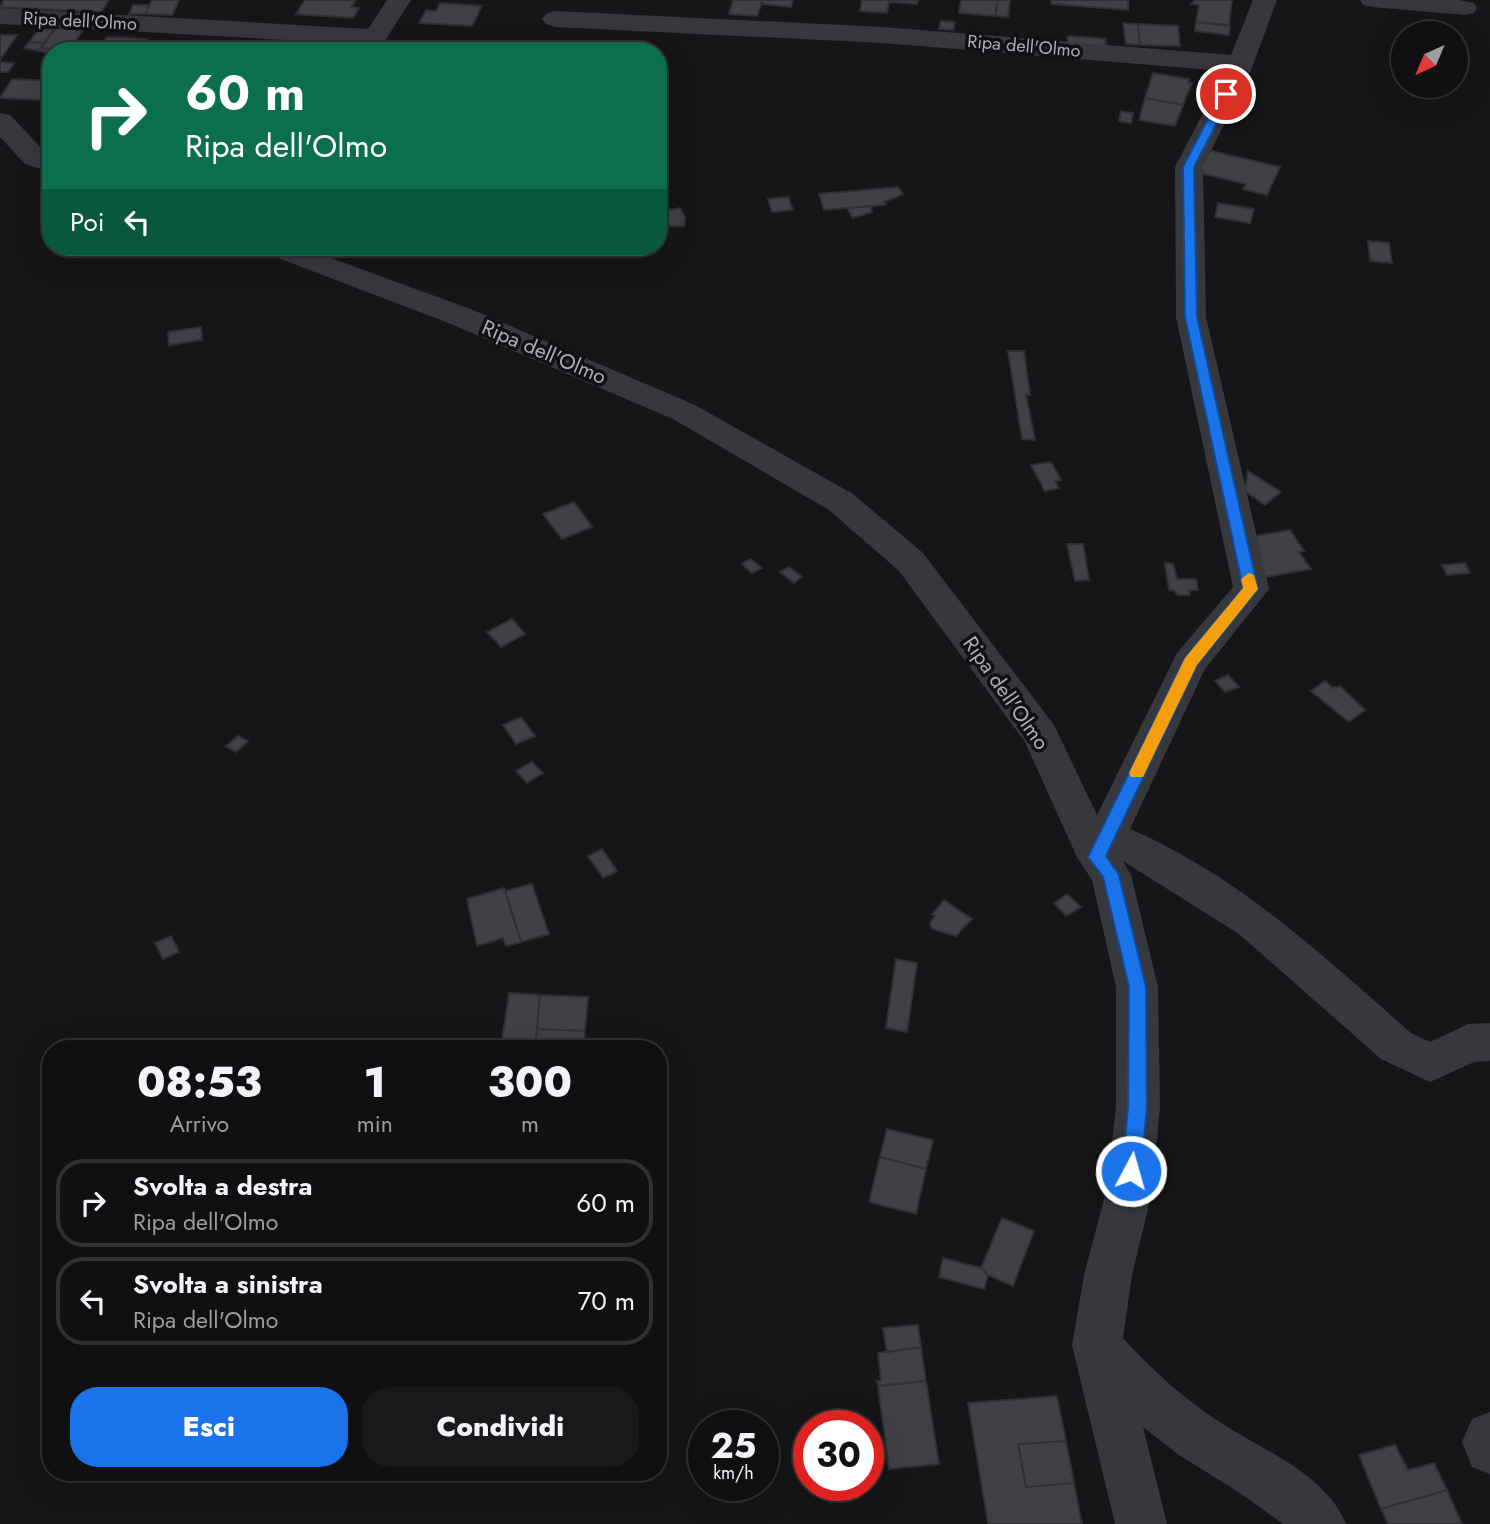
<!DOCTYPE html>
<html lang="it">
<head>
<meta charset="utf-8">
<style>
	body { margin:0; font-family:Jost,sans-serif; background:#19191b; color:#f1f3f6; height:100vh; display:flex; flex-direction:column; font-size:26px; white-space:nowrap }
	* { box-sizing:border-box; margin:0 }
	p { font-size:23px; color:#9c9d9f }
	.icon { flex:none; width:38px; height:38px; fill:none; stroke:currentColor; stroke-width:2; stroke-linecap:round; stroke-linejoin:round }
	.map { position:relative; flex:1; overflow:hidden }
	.side { position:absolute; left:42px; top:1040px; width:625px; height:441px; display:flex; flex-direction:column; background:#101012; border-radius:28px; box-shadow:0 7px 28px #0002,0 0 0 2px #303032 }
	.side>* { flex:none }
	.hud { position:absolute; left:42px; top:42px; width:625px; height:214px; border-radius:28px; box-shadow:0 7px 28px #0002,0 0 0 2px #303032; background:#0b6e4f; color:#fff; overflow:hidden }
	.needle { width:46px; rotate:224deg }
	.fabs { position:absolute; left:1391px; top:21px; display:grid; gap:14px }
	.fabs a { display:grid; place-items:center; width:77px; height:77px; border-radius:50%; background:#101012; box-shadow:0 7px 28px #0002,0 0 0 2px #303032; font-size:35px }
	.speed { position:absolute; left:688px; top:1410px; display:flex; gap:14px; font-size:35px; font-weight:700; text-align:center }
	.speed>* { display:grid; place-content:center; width:91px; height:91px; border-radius:50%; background:#101012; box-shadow:0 7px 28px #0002,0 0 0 2px #303032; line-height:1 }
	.speed small { font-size:18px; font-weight:400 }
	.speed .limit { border:10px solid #d22; background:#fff; color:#111 }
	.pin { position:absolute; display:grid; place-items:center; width:60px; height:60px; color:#fff; margin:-30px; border:4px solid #fff; border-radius:50%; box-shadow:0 2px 7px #0007 }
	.me { position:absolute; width:77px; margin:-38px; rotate:6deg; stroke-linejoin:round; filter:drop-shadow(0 0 5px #0008) }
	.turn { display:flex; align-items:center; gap:24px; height:147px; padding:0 28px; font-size:32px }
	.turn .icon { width:91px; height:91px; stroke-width:2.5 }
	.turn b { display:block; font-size:49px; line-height:60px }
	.then { display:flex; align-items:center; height:66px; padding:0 28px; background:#0003; gap:14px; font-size:26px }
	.eta { display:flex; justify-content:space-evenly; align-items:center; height:119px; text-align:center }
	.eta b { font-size:42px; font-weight:800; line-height:49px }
	.primary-button { display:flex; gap:14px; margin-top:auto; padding:14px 28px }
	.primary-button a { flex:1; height:80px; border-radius:28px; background:#1a73e8; color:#fff; font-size:28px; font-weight:800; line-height:80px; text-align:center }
	.primary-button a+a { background:#19191b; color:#f1f3f6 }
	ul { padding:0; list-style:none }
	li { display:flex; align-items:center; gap:21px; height:88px; margin:0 14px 10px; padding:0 14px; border:4px solid #303032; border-radius:28px }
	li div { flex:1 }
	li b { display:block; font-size:26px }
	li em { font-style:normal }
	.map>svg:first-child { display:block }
	.building { fill:#404145; stroke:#303034; stroke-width:2 }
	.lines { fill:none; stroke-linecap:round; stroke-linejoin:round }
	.street { fill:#37383d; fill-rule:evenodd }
	.route { fill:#1a73e8; stroke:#114b97; stroke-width:2 }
	.slow { fill:#f59e0b }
	.labels { text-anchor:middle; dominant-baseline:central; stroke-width:7; stroke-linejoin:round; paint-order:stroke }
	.far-street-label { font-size:18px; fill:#a8adb8; stroke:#111113 }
	.street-label { font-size:21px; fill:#a8adb8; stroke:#111113 }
</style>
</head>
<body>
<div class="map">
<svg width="1490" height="1524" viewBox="0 0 1490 1524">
	<rect width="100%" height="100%" fill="#161618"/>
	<path class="building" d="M 4,0 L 109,0 L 101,12 L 0,7 Z
		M 152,0 L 179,0 L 172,15 L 145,14 Z
		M 305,0 L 356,0 L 351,7 L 359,8 L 353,18 L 296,14 Z
		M 733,0 L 763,0 L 757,16 L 729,14 Z
		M 763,0 L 793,0 L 791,7 L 761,4 Z
		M 862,0 L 918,0 L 917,4 L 889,2 L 887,13 L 860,11 Z
		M 961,0 L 998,0 L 995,16 L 959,13 Z
		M 998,0 L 1010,0 L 1008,17 L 995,16 Z
		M 1052,0 L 1128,0 L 1128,10 L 1051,4 Z
		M 1195,0 L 1232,0 L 1229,25 L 1196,22 L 1199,5 L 1191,4 Z
		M 440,3 L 482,6 L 472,26 L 419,23 L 426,10 L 436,11 Z
		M 133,5 L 150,5 L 145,14 L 129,14 Z
		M 941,21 L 955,22 L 953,30 L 939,29 Z
		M 1196,22 L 1230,26 L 1229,35 L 1195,31 Z
		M 1123,23 L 1138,24 L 1140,45 L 1126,44 Z
		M 1138,24 L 1178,26 L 1180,46 L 1140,45 Z
		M 56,28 L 83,30 L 69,50 L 40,48 Z
		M 39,29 L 54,30 L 45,43 L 29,42 Z
		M 0,35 L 17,35 L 0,60 Z
		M 1068,36 L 1106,39 L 1105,47 L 1067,44 Z
		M 107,37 L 147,39 L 140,51 L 98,51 Z
		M 75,41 L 84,41 L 78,51 L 51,51 L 51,53 L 24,48 L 29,42 L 45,43 L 40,48 L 69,50 Z
		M 0,62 L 14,63 L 8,72 L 0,72 Z
		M 1153,73 L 1189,79 L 1188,83 L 1192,83 L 1183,105 L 1145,98 Z
		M 12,79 L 51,81 L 51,89 L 44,100 L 0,98 Z
		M 1145,98 L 1183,105 L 1175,126 L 1139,120 Z
		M 1121,111 L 1133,113 L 1131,123 L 1119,121 Z
		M 1207,150 L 1259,162 L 1280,167 L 1267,195 L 1243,189 L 1246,184 L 1196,172 Z
		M 898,187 L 903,194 L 884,202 L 886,204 L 884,205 L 824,210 L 819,194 Z
		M 788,197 L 793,210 L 772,212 L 768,199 Z
		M 1218,203 L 1254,209 L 1250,223 L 1215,217 Z
		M 871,206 L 872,212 L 853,218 L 847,208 Z
		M 680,208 L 685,217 L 684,226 L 658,226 L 658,212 Z
		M 1368,241 L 1389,243 L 1392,263 L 1370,261 Z
		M 201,327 L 202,340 L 169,345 L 168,332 Z
		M 1008,351 L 1024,351 L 1030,395 L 1026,395 L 1035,440 L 1022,439 Z
		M 1051,462 L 1061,480 L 1055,481 L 1059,488 L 1045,491 L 1031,465 Z
		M 1248,471 L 1281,492 L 1265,505 L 1245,491 Z
		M 574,502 L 592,527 L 562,539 L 543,514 Z
		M 1290,530 L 1304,551 L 1299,552 L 1311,569 L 1265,577 L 1249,537 Z
		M 1067,544 L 1083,544 L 1089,580 L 1075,581 Z
		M 751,559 L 762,568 L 752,573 L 742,564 Z
		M 1165,563 L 1173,564 L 1177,579 L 1196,579 L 1198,590 L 1189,590 L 1190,595 L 1177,595 L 1175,591 L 1169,590 Z
		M 1465,563 L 1470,573 L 1447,575 L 1442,565 Z
		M 789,567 L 802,577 L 794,583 L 780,572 Z
		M 512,619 L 525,634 L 501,647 L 487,632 Z
		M 1228,675 L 1239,687 L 1225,692 L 1215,681 Z
		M 1325,681 L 1333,688 L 1340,686 L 1365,710 L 1349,722 L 1311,691 Z
		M 521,717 L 535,736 L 516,744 L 503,725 Z
		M 238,736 L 248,741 L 236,752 L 226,746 Z
		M 532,762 L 543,773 L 527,783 L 516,771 Z
		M 602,849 L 617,871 L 603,878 L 588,856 Z
		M 532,884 L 549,934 L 521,942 L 505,891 Z
		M 504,888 L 521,942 L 506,946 L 503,938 L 477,946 L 467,899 Z
		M 1067,894 L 1081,907 L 1066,916 L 1054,903 Z
		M 944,900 L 972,919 L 956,936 L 932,929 L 930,923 L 935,916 L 932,914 Z
		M 171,936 L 179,952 L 163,959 L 155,943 Z
		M 896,959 L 917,963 L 907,1032 L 886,1028 Z
		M 509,993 L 540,995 L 535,1048 L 501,1048 Z
		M 540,995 L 588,997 L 585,1031 L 537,1029 Z
		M 537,1029 L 585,1031 L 584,1048 L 535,1048 Z
		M 887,1129 L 933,1140 L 926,1169 L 880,1157 Z
		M 880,1157 L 926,1169 L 916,1214 L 869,1202 Z
		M 1002,1218 L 1034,1231 L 1013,1286 L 988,1275 L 981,1268 Z
		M 943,1258 L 981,1268 L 988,1275 L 984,1289 L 939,1277 Z
		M 918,1325 L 921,1347 L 887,1352 L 883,1328 Z
		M 921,1347 L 926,1381 L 878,1386 L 877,1381 L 881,1381 L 878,1353 Z
		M 926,1381 L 939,1464 L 889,1469 L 878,1386 Z
		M 1057,1396 L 1066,1441 L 1018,1444 L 1026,1487 L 1074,1483 L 1082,1524 L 988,1524 L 968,1403 Z
		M 1066,1441 L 1074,1483 L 1026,1487 L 1018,1444 Z
		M 1395,1445 L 1408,1470 L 1434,1463 L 1447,1490 L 1381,1509 L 1359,1455 Z
		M 1447,1490 L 1462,1524 L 1388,1524 L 1381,1509 Z"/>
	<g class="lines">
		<path class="street" d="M 387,0 L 411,0 L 384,42 L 375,45 L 0,24 L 0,8 L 368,29 Z
			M 1253,0 L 1277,0 L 1251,70 L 1203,167 L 1206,317 L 1269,589 L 1205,669 L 1130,829 C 1238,875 1324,957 1411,1033 L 1430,1042 L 1468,1024 L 1490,1023 L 1490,1061 L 1474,1062 L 1430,1082 L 1381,1059 L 1239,934 L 1123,861 L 1131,875 L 1158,987 L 1160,1107 L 1152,1192 L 1132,1275 L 1123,1338 C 1150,1368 1181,1396 1215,1419 C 1259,1449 1325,1472 1346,1524 L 1283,1524 L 1243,1495 L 1179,1455 L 1143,1427 L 1167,1524 L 1115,1524 L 1072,1345 L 1084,1275 L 1106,1192 L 1116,1107 L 1116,987 L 1092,880 L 1077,857 L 1025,742 L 899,571 L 829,510 L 673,419 L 451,324 L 265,253 L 260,247 L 301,247 L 473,310 L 695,405 L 853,494 L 923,553 L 1054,725 L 1097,815 L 1177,653 L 1233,587 L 1176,317 L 1175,167 L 1225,71 L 883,43 L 555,27 L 546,24 L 542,19 L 546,14 L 555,11 L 883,27 L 1231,55 Z
			M 1360,0 L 1459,0 L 1474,3 L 1477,8 L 1474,13 L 1465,15 L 1372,7 L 1363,5 Z
			M 0,113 L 10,115 L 45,152 L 51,154 L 51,172 L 25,164 L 0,137 Z
			M 1490,1412 L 1490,1474 L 1472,1467 L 1462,1442 L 1472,1419 Z"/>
	</g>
	<path class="route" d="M 1222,92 L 1232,94 L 1194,167 L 1197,317 L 1258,589 L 1197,665 L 1106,856 L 1119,875 L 1146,987 L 1147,1107 L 1141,1171 L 1138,1177 L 1131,1179 L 1124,1177 L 1122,1171 L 1128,1107 L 1129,987 L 1103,877 L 1088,857 L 1185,658 L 1243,588 L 1185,317 L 1183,167 Z"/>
	<path class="slow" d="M 1249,573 L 1254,575 L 1258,589 L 1197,665 L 1143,777 L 1131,777 L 1129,773 L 1185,658 L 1243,588 L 1241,579 Z"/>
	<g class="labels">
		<g class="far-street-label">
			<text transform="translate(80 21) rotate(3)">Ripa dell'Olmo</text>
			<text transform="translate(1024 46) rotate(5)">Ripa dell'Olmo</text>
		</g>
		<g class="street-label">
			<text transform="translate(544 352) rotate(23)">Ripa dell'Olmo</text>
			<text transform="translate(1006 693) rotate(55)">Ripa dell'Olmo</text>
		</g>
	</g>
</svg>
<div class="fabs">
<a><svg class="needle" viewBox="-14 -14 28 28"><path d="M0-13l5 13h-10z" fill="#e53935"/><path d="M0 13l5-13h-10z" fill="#9c9d9f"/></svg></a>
</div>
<div class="speed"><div>25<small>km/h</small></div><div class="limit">30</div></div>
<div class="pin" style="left:1226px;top:94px;background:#d93025"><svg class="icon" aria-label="arrive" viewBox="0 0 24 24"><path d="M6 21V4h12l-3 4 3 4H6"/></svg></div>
<svg class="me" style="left:1131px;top:1171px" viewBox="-20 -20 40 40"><circle r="17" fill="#1a73e8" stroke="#fff" stroke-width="3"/><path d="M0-11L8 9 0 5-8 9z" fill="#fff"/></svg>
<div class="hud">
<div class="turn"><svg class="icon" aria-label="right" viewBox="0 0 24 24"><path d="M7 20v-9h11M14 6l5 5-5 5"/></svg><div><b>60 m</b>Ripa dell'Olmo</div></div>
<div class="then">Poi<svg class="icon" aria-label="left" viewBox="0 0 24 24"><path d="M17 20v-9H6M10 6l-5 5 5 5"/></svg></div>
</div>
<section class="side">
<div class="eta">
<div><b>08:53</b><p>Arrivo</p></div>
<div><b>1</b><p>min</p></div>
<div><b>300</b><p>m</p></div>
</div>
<ul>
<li><svg class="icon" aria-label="right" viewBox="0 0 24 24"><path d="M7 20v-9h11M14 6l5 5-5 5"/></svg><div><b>Svolta a destra</b><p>Ripa dell'Olmo</p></div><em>60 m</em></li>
<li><svg class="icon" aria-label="left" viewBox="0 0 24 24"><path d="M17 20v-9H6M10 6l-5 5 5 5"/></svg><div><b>Svolta a sinistra</b><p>Ripa dell'Olmo</p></div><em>70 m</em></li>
</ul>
<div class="primary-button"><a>Esci</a><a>Condividi</a></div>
</section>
</div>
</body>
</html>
